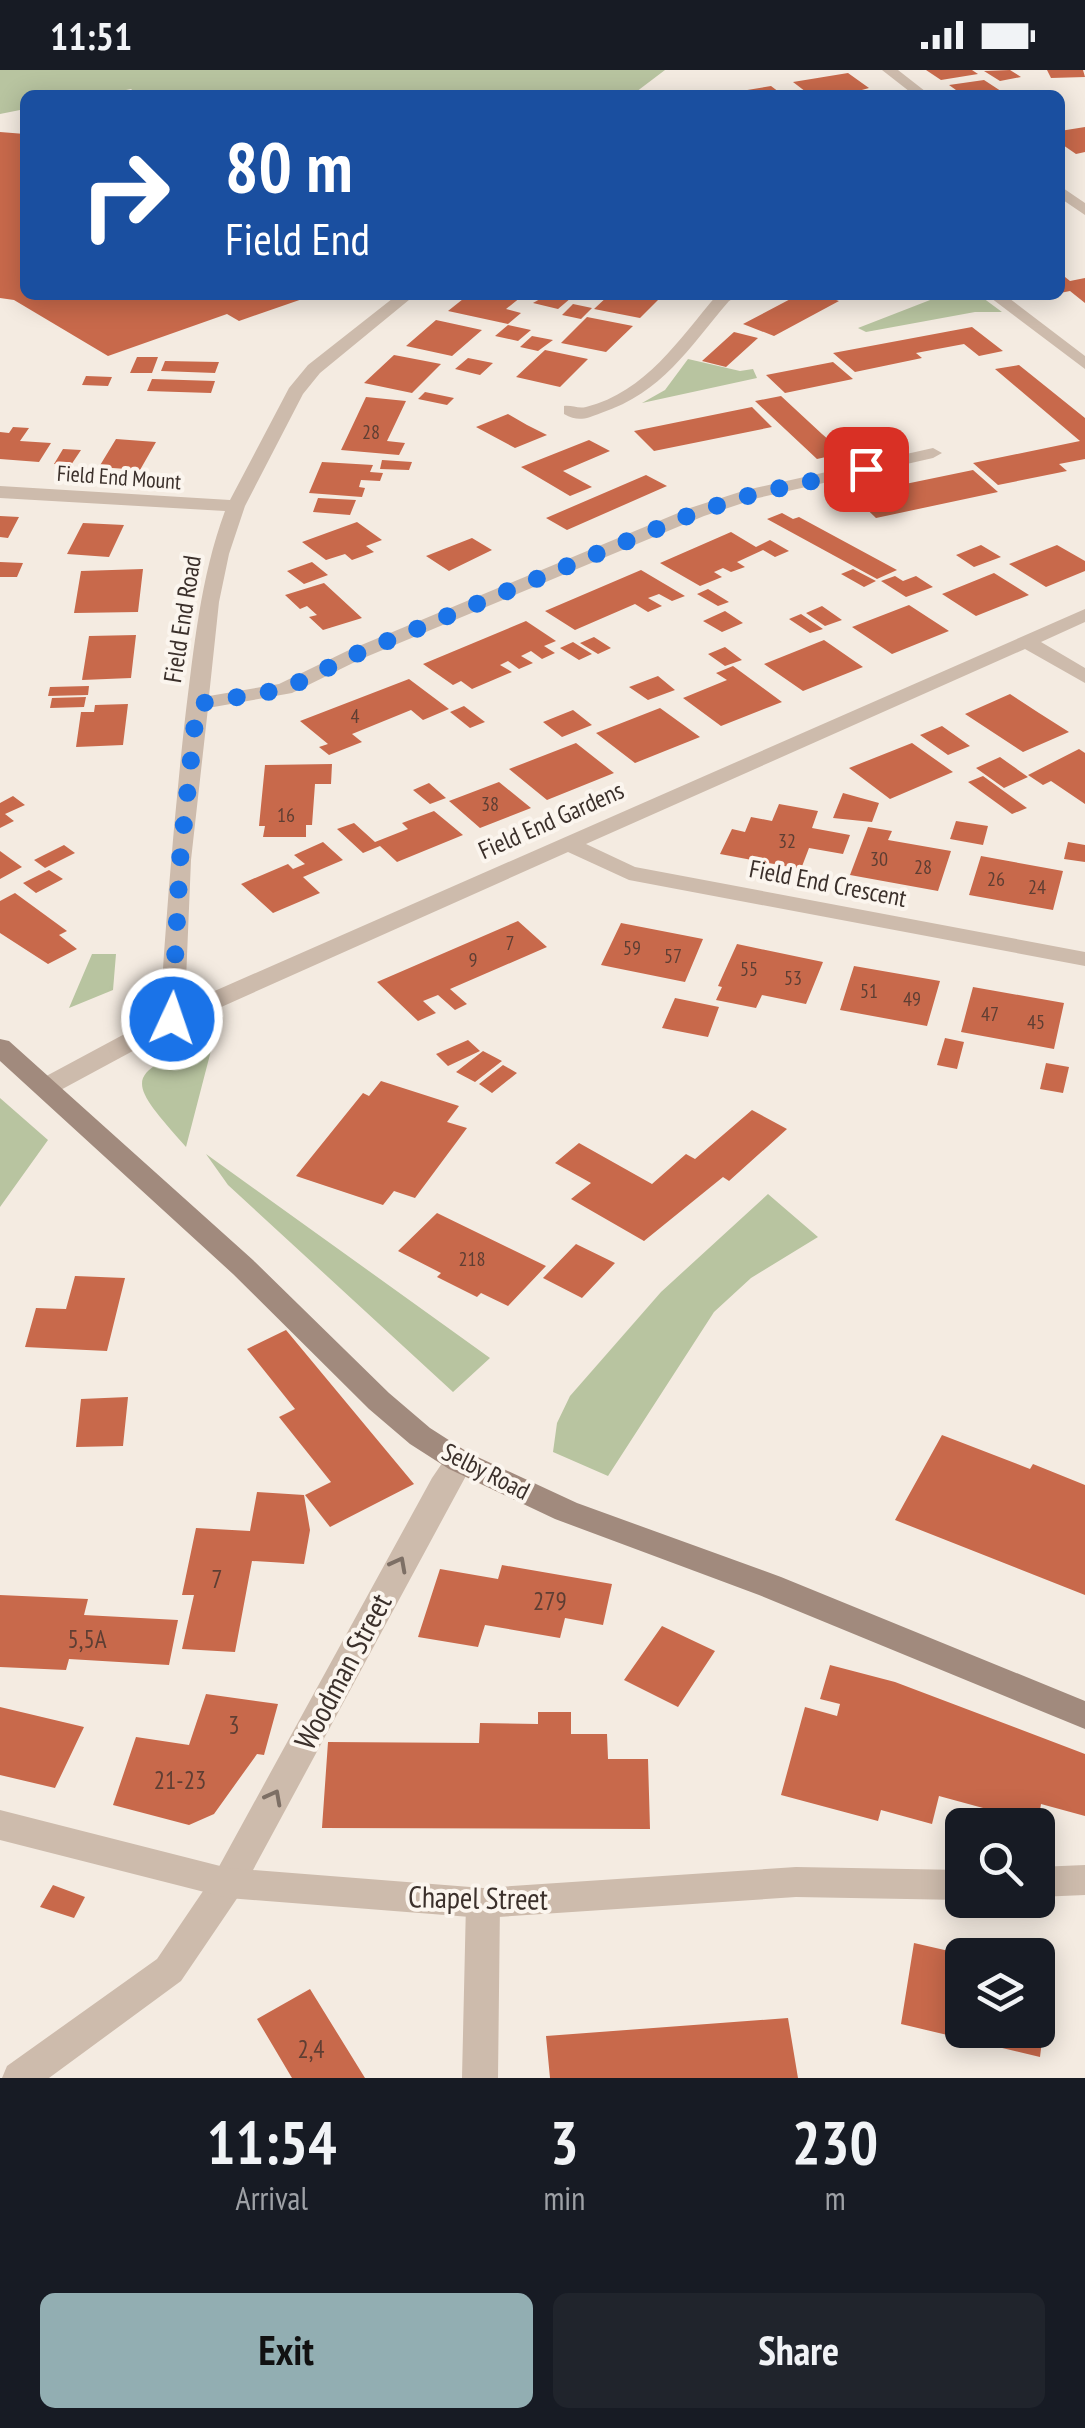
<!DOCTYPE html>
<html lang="en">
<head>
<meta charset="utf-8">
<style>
	body { margin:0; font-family:"PT Sans Narrow",sans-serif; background:#20242c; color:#f1f3f6; height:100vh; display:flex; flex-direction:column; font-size:38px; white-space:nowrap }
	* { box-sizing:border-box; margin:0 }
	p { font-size:32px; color:#9ea1a6 }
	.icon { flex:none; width:55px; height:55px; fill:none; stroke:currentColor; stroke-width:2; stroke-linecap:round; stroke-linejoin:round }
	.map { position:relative; height:2008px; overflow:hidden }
	.sheet { display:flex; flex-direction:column; background:#171b24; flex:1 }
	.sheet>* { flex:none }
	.top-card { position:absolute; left:20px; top:20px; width:1045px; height:210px; border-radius:15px; box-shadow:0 5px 25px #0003; background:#1a4fa0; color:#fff; overflow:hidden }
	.fabs { position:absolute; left:945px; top:1738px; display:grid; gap:20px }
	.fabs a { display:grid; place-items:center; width:110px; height:110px; border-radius:15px; background:#171b24; box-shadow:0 5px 25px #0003; font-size:50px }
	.pin { position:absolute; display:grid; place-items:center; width:85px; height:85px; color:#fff; margin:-42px; border-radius:20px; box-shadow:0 5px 15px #0006 }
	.me { position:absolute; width:110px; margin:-55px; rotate:3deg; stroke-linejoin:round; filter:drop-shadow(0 0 8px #0008) }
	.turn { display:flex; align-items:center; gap:35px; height:210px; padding:0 40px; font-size:45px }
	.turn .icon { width:130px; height:130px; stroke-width:2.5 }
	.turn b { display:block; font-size:70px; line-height:85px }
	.eta { display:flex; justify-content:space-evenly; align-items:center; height:170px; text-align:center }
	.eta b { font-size:60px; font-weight:800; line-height:70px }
	.action { display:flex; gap:20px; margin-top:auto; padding:20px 40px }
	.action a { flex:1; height:115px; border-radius:15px; background:#92aeb2; color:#111; font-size:40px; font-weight:800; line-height:115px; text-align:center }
	.action a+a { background:#20242c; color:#f1f3f6 }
	.status { display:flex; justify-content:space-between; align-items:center; height:70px; padding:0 50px; background:#171b24; direction:ltr }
	.status svg { height:28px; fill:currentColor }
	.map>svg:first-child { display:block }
	.green { fill:#b8c4a0 }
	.building { fill:#c8694b }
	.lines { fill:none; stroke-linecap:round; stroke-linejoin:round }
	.minor { fill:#cdbbac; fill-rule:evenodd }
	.tertiary { fill:#cdbbac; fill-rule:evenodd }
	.secondary { fill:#a18a7d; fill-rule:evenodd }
	.oneway { stroke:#7d6f65 }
	.route { stroke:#1a73e8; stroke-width:18; stroke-dasharray:0 32.4 }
	.labels { text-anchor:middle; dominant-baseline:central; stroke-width:8; stroke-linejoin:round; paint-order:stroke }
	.number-label { font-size:20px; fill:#5e3e33 }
	.far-street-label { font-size:22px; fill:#3b302b; stroke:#fbf5ee }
	.street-label { font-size:25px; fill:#3b302b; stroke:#fbf5ee }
	.near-number-label { font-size:25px; fill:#5e3e33 }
	.near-street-label { font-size:30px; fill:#3b302b; stroke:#fbf5ee }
</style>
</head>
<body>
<div class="status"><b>11:51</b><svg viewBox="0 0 49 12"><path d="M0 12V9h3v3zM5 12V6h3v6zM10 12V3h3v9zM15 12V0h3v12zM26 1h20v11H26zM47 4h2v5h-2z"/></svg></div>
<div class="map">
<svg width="1085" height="2008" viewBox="0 0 1085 2008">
	<rect width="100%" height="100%" fill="#f4ebe1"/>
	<path class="green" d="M 0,0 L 665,0 L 632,25 L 138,25 L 131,19 L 101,25 L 25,25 L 25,39 L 0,44 Z
		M 943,225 L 979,225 L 1002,242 L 975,242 L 866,262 L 858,258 Z
		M 688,289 L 740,301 L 753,299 L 757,308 L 642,333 L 665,320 Z
		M 92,884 L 116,884 L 113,920 L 69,938 Z
		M 214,969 L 186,1077 C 122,1005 125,1005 214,969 Z
		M 0,1028 L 48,1070 L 0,1137 Z
		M 206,1084 L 490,1288 L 453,1322 L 228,1115 Z
		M 768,1124 L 818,1167 L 751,1208 L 714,1242 L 608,1406 L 553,1382 L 557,1353 L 570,1326 L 661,1222 Z"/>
	<path class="building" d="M 926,0 L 972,0 L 978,4 L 941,10 Z
		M 1010,0 L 1021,7 L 1000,11 L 984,1 Z
		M 1047,0 L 1083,0 L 1085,7 L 1051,8 Z
		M 848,3 L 869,18 L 844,25 L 810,25 L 793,12 Z
		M 984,10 L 1007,25 L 963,25 L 949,15 Z
		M 771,16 L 783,25 L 729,25 L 729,23 Z
		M 1085,57 L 1085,82 L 1076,84 L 1060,73 L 1060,61 Z
		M 0,62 L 25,64 L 25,156 L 22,159 L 25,159 L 25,225 L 311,226 L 239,251 L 227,244 L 108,286 L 14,230 L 0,228 Z
		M 1060,203 L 1070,211 L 1085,208 L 1085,233 L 1070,221 L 1060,223 Z
		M 468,225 L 521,227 L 506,239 L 521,243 L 508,254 L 448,241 Z
		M 547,225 L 559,225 L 571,228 L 558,239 L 533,233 Z
		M 609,225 L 663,225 L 640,248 L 594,239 Z
		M 798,225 L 822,225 L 839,231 L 774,266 L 743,254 Z
		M 573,234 L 592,238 L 581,249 L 562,245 Z
		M 587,247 L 633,256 L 606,282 L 561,273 Z
		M 436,250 L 482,260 L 452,286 L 406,276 Z
		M 508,255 L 531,260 L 518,271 L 495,266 Z
		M 972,257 L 1003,281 L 979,286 L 964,274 L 916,283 L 922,288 L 855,302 L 833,283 Z
		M 734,262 L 758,268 L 726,297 L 702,291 Z
		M 532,266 L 553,270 L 538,281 L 520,277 Z
		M 545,280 L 588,289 L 560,317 L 516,307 Z
		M 394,285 L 441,294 L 412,323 L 364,313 Z
		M 137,287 L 158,287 L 152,303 L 130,303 Z
		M 468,288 L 493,293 L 480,305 L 455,299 Z
		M 165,291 L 219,292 L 215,303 L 161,301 Z
		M 833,292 L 853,309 L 785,323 L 766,305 Z
		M 1019,295 L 1085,348 L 1085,389 L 1059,394 L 1067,401 L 998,415 L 973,393 L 1080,371 L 995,299 Z
		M 86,306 L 112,307 L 108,316 L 82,315 Z
		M 152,309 L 215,311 L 211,323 L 147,321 Z
		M 425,322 L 454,328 L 447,335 L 418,329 Z
		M 781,326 L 822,364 L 844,383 L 817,389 L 755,331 Z
		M 366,327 L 406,331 L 387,371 L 405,373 L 399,385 L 341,380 Z
		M 752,337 L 772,357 L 654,381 L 634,361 Z
		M 508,344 L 527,355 L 547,365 L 515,378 L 476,357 Z
		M 13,357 L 29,358 L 20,371 L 51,373 L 39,392 L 0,389 L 0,362 L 9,363 Z
		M 116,369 L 156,372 L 140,400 L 99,397 Z
		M 589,370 L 610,381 L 563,401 L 592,417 L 570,426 L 521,397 Z
		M 63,379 L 81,380 L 71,395 L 54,394 Z
		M 382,390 L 412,392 L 409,400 L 380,399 Z
		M 322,392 L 373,395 L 370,402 L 383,403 L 380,411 L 361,410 L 359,417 L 365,418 L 362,427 L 309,423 Z
		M 973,400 L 998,422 L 876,448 L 852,425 Z
		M 646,405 L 667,416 L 567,460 L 546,448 Z
		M 318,428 L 356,430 L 350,445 L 313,442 Z
		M 782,443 L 793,449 L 799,447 L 897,500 L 877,509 L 767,449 Z
		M 0,446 L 19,447 L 8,468 L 0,467 Z
		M 357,452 L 382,470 L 366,476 L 374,482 L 352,490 L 345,484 L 326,490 L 302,472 Z
		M 83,453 L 124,455 L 109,487 L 67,484 Z
		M 731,462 L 756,477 L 770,470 L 789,481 L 775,487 L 763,480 L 737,492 L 745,497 L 731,502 L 723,498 L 714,502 L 722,507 L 700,516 L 660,493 Z
		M 472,468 L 492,480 L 449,501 L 426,486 Z
		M 981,475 L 1001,487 L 974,497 L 956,485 Z
		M 1057,475 L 1085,491 L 1085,501 L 1046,517 L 1009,494 Z
		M 0,492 L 23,493 L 17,507 L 0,507 Z
		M 312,492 L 328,505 L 304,514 L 287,501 Z
		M 143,499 L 138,542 L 74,543 L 81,501 Z
		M 853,499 L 876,511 L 864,517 L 841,504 Z
		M 641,500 L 685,526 L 672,531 L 659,524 L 648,528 L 662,536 L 648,542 L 635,534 L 575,560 L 545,541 Z
		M 994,503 L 1029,525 L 976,546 L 942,524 Z
		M 895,506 L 903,511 L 916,506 L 933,517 L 906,527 L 881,511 Z
		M 324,513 L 362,548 L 323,560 L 309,547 L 317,545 L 307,536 L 300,539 L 285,525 Z
		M 708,519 L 729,532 L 718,536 L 697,524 Z
		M 909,535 L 949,561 L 892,584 L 852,557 Z
		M 822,536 L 842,550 L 825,556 L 806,543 Z
		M 725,541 L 743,553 L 722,562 L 703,551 Z
		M 801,544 L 823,559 L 810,563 L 789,549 Z
		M 526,551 L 556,571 L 544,576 L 555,583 L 542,589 L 531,581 L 521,586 L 533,593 L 519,599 L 508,591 L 500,595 L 512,602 L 472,619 L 461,611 L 453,615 L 423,594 Z
		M 136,565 L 131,608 L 82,610 L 89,566 Z
		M 594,567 L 611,578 L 598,584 L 580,573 Z
		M 824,570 L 863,597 L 803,621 L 764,594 Z
		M 573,572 L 592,584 L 579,590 L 560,578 Z
		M 725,577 L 742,590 L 725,596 L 708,584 Z
		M 733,596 L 782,632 L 721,656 L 683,628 L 727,610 L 716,603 Z
		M 658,606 L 675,620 L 648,630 L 629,617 Z
		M 409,609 L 449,639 L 423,650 L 411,640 L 352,664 L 362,672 L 329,685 L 319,677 L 328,674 L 300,651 Z
		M 89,616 L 88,625 L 48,626 L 50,617 Z
		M 1010,624 L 1039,643 L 1069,662 L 1023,682 L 965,644 Z
		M 86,627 L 84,637 L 50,638 L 52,628 Z
		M 128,634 L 123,675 L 76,677 L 81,642 L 94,642 L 95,635 Z
		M 464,636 L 485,652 L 470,658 L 450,642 Z
		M 660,638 L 700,667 L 635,693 L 596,663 Z
		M 573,640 L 592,655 L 562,667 L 543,652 Z
		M 942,656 L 970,676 L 948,685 L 920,665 Z
		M 576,673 L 614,703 L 547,730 L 509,699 Z
		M 912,673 L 953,702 L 890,729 L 849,698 Z
		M 1079,679 L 1085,683 L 1085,734 L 1051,711 L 1043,715 L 1028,705 Z
		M 1000,687 L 1028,707 L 1004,718 L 976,698 Z
		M 332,694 L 331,714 L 315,714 L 312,755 L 306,755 L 306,767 L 263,767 L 265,756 L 259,756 L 265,695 Z
		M 983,706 L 1027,738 L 1012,744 L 968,712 Z
		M 499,712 L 531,738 L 480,758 L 449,731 Z
		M 429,713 L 446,728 L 430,734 L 413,720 Z
		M 843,723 L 879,733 L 872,752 L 833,748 Z
		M 13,726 L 25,735 L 5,744 L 14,751 L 0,758 L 0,733 Z
		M 779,734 L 818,741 L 812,758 L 850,765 L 843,784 L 809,778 L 801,799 L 720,784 L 732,759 L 745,762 L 751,747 L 772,751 Z
		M 434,741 L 463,765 L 397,792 L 380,776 L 363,783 L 337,759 L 354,753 L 375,772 L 408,759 L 402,753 Z
		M 956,751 L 988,756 L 983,775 L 950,769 Z
		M 868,757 L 892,761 L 888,770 L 951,781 L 938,821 L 850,805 Z
		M 323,772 L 343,790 L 303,807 L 320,823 L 273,843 L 241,814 L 288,794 L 293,799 L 305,794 L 294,785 Z
		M 1068,772 L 1085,775 L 1085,792 L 1064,789 Z
		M 64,775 L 75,783 L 45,798 L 34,790 Z
		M 0,781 L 22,797 L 0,809 Z
		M 981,786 L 1063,801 L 1053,840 L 969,825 Z
		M 49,800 L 63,809 L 36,823 L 23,813 Z
		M 15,823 L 67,861 L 59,865 L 77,879 L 48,894 L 0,863 L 0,831 Z
		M 518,851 L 547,877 L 450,919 L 467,934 L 455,940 L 438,925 L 423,931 L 436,943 L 418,951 L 377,912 Z
		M 621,853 L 703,869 L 685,912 L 601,895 Z
		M 737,874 L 823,892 L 806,934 L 762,925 L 756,938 L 716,930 L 722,917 L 718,916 Z
		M 854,896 L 940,911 L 927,956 L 840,940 Z
		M 973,917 L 1064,933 L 1054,979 L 961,962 Z
		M 675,928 L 719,937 L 708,967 L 662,958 Z
		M 945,968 L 964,972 L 957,999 L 937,995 Z
		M 468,970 L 480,981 L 448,996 L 436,984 Z
		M 483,981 L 502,991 L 475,1012 L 456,1002 Z
		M 1046,993 L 1069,997 L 1063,1023 L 1040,1019 Z
		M 503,995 L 517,1003 L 492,1023 L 479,1014 Z
		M 381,1011 L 459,1036 L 447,1052 L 467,1058 L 415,1128 L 394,1121 L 383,1135 L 296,1106 L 363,1023 L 369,1026 Z
		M 752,1040 L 787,1059 L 729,1111 L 723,1107 L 644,1171 L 571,1129 L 591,1113 L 555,1093 L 579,1073 L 652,1114 L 686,1084 L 695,1089 Z
		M 437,1143 L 546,1196 L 508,1236 L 481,1223 L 477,1227 L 437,1207 L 441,1203 L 398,1181 Z
		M 576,1174 L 615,1193 L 582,1228 L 543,1208 Z
		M 75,1206 L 125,1208 L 107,1281 L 25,1277 L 36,1238 L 66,1239 Z
		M 286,1260 L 414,1414 L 330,1457 L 305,1425 L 331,1412 L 279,1347 L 295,1339 L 247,1279 Z
		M 128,1327 L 123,1376 L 76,1377 L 81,1329 Z
		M 942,1365 L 1030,1399 L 1033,1394 L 1085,1415 L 1085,1525 L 895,1450 Z
		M 257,1422 L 304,1425 L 310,1460 L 304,1494 L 252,1491 L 235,1582 L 182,1579 L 194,1525 L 182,1525 L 196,1458 L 250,1461 Z
		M 502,1495 L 612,1514 L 603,1555 L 565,1548 L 560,1568 L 485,1555 L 478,1577 L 418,1567 L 440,1499 L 498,1509 Z
		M 0,1525 L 88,1529 L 84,1545 L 178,1550 L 169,1595 L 69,1589 L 66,1600 L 0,1597 Z
		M 662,1556 L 715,1581 L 678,1637 L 624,1610 Z
		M 830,1595 L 895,1612 L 1085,1684 L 1085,1746 L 1041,1734 L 1038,1753 L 939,1726 L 932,1754 L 881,1740 L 878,1751 L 781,1725 L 805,1637 L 837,1646 L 840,1634 L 820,1629 Z
		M 206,1624 L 278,1634 L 264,1685 L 257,1684 L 214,1744 L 189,1755 L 113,1735 L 136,1667 L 189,1675 Z
		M 0,1637 L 84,1657 L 55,1718 L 0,1705 Z
		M 538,1642 L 571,1642 L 571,1664 L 607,1664 L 608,1689 L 648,1689 L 650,1759 L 322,1758 L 328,1672 L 479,1673 L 480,1653 L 538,1654 Z
		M 53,1815 L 85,1827 L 74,1848 L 40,1837 Z
		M 914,1873 L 962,1884 L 962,1960 L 1038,1960 L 1038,1902 L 1050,1905 L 1040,1987 L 901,1954 Z
		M 310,1919 L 365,2008 L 292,2008 L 257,1949 Z
		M 788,1948 L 798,2008 L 550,2008 L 546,1966 Z"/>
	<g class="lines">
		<path class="minor" d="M 882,0 L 898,0 L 930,25 L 914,25 Z
			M 1060,116 L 1085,133 L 1085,145 L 1060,128 Z
			M 397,225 L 415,225 L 320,303 L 303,324 L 245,436 L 229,484 L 219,532 L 209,626 L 279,614 L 347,581 L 690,438 L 746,420 L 933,378 L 942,383 L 933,388 L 758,428 L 704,446 L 361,589 L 292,623 L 208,638 L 191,790 L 185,934 L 1085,539 L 1085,552 L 1041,572 L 1085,598 L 1085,613 L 1025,579 L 586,774 L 635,797 L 1085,882 L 1085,896 L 629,810 L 568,782 L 181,955 L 55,1023 L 37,1023 L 33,1017 L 37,1011 L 160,945 C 166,846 174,748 185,649 C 194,578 200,509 225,441 L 0,428 L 0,416 L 230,430 L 289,318 L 308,295 Z
			M 717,225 L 740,225 L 729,231 C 687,280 663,322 601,343 C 586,349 578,352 564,344 L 564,336 C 572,335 578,339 586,337 C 646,322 679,269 717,225 Z
			M 987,225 L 1005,225 L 1085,286 L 1085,299 Z
			M 459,1380 L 469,1383 L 474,1391 L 240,1824 L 181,1911 L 49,2008 L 2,2008 L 7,1996 L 157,1889 L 216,1802 L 432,1408 L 449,1383 Z
			M 483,1818 L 495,1822 L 500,1833 L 498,2008 L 462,2008 L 466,1833 L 471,1822 Z"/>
		<path class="tertiary" d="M 0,1740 L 228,1798 L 483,1818 L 796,1797 L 962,1800 L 962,1830 L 796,1827 L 483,1848 L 228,1828 L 0,1770 Z
			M 1085,1795 L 1085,1825 L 1038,1827 L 1038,1797 Z"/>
		<path class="secondary" d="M 0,969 L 9,971 L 253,1190 L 389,1323 L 430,1358 L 469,1383 L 577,1433 L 781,1507 L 1085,1631 L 1085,1659 L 759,1525 L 555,1449 L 449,1399 L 410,1374 L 369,1339 L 233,1204 L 0,991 Z"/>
	</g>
	<defs><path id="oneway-chevron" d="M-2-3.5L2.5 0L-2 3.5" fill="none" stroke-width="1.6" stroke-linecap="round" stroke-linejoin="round" transform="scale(2.5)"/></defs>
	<g class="oneway">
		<use href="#oneway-chevron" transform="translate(399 1494) rotate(-62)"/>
		<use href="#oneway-chevron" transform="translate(274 1727) rotate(-62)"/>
	</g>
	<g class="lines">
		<path class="route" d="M 172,949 L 180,790 L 197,634 L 285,619 L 354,585 L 697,442 L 754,424 L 866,399"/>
	</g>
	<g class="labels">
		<g class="number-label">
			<text x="371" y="362">28</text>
			<text x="355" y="646">4</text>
			<text x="490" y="734">38</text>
			<text x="286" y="745">16</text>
			<text x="787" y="771">32</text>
			<text x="879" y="789">30</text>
			<text x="923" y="797">28</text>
			<text x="996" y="809">26</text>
			<text x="1037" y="817">24</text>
			<text x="510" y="873">7</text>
			<text x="632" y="878">59</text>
			<text x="673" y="886">57</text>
			<text x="473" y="890">9</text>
			<text x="749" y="899">55</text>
			<text x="793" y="908">53</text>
			<text x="869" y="921">51</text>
			<text x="912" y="929">49</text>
			<text x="990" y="944">47</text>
			<text x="1036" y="952">45</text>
			<text x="472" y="1189">218</text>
		</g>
		<g class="far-street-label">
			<text transform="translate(119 407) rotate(4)">Field End Mount</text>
		</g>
		<g class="street-label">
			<text transform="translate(182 549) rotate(-81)">Field End Road</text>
			<text transform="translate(551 750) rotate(-24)">Field End Gardens</text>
			<text transform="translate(828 813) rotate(11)">Field End Crescent</text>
			<text transform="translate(486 1401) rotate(27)">Selby Road</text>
		</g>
		<g class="near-number-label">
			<text x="217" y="1509">7</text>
			<text x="550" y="1531">279</text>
			<text x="87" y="1569">5,5A</text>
			<text x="234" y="1655">3</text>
			<text x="180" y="1710">21-23</text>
			<text x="311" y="1979">2,4</text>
		</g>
		<g class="near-street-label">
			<text transform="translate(342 1601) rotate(-62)">Woodman Street</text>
			<text transform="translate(478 1827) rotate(1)">Chapel Street</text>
		</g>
	</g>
</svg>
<div class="fabs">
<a><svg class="icon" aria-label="search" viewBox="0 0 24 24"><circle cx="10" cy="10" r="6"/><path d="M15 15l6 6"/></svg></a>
<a><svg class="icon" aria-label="layers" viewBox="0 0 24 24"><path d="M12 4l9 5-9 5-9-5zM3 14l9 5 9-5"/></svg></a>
</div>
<div class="pin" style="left:866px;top:399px;background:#d93025"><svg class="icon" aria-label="arrive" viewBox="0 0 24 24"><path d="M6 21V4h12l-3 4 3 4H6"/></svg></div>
<svg class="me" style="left:172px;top:949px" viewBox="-20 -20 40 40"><circle r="17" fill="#1a73e8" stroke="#fff" stroke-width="3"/><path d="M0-11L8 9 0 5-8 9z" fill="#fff"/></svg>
<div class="top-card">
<div class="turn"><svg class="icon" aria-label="right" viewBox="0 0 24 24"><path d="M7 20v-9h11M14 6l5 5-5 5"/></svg><div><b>80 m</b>Field End</div></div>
</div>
</div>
<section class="sheet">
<div class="eta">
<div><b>11:54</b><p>Arrival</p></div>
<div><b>3</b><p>min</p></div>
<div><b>230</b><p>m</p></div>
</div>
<div class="action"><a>Exit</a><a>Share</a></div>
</section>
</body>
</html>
